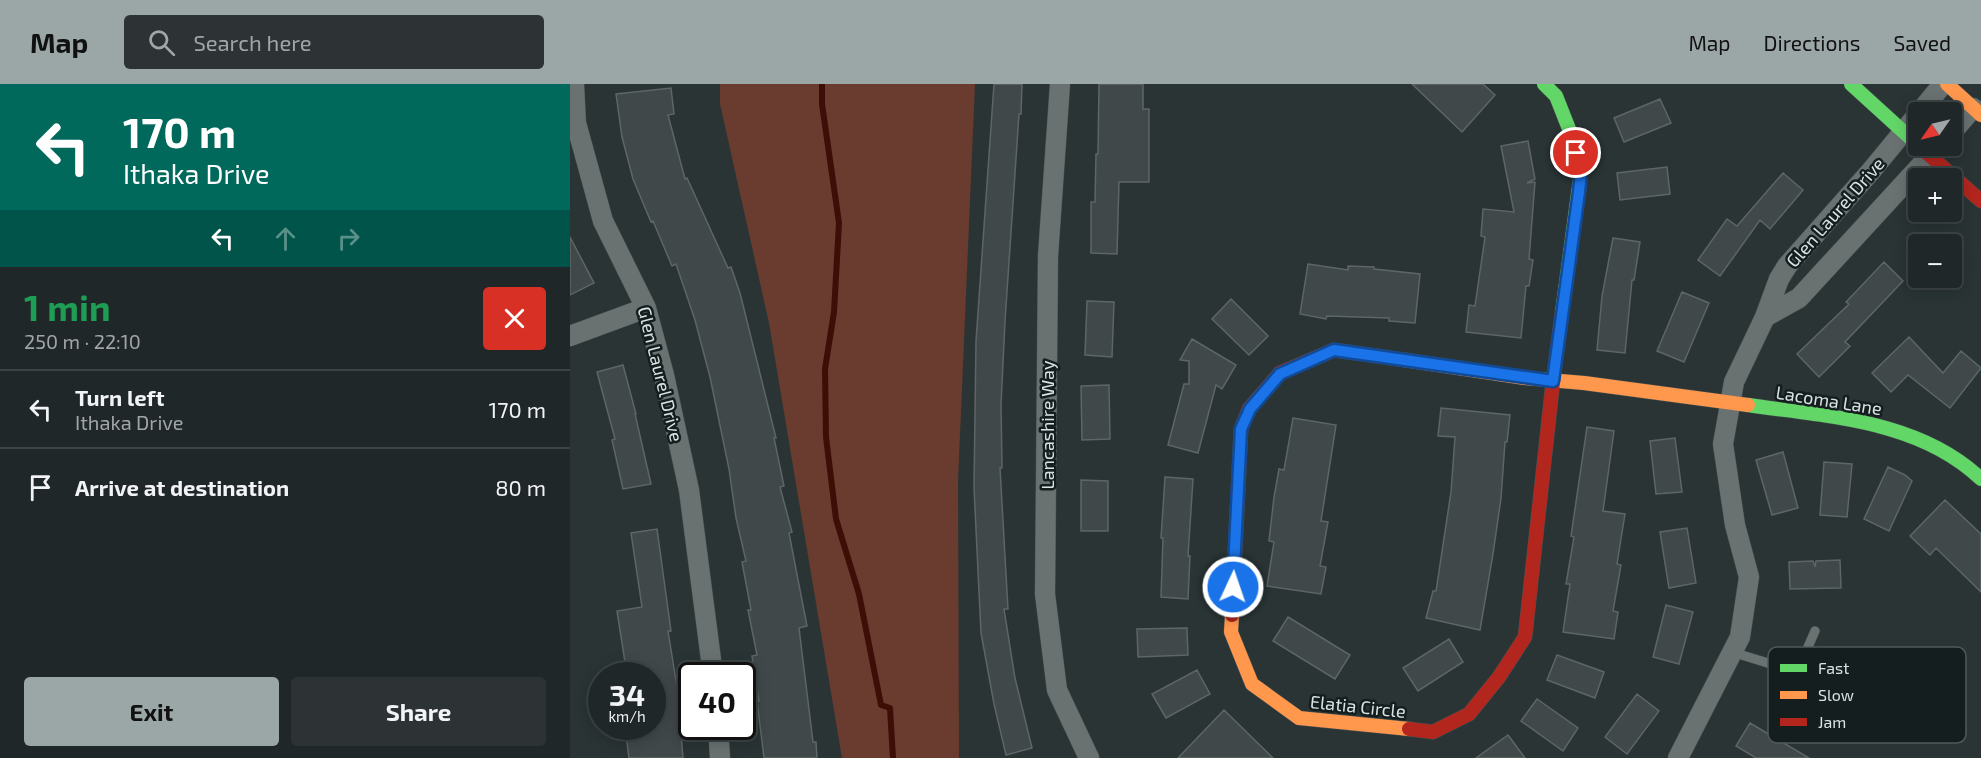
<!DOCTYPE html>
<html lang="en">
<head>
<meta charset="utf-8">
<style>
	body { margin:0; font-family:"Exo 2",sans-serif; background:#2d3334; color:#f1f3f6; height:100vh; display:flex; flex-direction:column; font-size:22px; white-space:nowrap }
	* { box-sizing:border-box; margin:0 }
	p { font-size:20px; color:#a2a5a8 }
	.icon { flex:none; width:33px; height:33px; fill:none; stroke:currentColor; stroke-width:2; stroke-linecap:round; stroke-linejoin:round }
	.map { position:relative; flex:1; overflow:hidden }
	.drawer { display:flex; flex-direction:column; background:#202728; width:570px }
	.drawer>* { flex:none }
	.top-card { background:#00695c; color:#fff; overflow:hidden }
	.needle { width:39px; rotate:236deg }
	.buttons { position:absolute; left:1338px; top:18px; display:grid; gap:12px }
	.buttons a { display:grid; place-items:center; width:54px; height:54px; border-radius:6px; background:#202728; box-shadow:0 3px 15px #0003,0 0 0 2px #3d4445; font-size:30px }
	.speed { position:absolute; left:18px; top:578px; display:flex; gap:12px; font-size:30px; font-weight:700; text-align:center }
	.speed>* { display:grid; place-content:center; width:78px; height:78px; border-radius:50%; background:#202728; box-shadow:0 3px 15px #0003,0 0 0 2px #3d4445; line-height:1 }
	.speed small { font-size:15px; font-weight:400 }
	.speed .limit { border:3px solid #111; border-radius:9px; background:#fff; color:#111 }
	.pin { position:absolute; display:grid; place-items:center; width:51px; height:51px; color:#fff; margin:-26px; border:3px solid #fff; border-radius:50%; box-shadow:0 2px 6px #0007 }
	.me { position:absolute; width:66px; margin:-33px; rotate:3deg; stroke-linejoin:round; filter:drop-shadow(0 0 4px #0008) }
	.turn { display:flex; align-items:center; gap:21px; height:126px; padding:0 24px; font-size:27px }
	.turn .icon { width:78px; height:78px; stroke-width:2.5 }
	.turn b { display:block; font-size:42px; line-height:51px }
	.lanes { display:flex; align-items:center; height:57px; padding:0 24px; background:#0003; justify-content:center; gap:30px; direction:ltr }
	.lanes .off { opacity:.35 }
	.round { display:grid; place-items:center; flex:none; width:63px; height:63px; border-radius:6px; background:#2d3334 }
	.summary { display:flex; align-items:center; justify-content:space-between; height:102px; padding:0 24px }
	h1 { font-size:36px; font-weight:700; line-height:45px; color:#1e9e55 }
	.primary-button { display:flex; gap:12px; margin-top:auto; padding:12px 24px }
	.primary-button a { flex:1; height:69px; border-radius:6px; background:#9ba6a6; color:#111; font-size:24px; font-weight:700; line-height:69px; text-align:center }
	.primary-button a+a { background:#2d3334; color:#f1f3f6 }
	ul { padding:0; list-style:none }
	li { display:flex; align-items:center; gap:18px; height:78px; padding:0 24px; border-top:2px solid #3d4445 }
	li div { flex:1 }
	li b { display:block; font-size:22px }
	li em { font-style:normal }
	header { display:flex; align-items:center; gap:36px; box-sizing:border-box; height:84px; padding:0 30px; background:#9ba6a6; color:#111 }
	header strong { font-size:28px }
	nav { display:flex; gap:33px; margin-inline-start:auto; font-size:21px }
	.search { width:420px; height:54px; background:#2d3334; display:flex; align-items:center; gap:15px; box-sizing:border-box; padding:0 21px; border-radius:6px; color:#a2a5a8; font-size:22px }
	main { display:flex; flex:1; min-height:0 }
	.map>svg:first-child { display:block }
	.green { fill:#693c2f }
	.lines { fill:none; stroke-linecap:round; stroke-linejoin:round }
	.stream { stroke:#3d0e05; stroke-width:6 }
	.building { fill:#404849; stroke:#5d6666; stroke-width:1.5 }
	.lane-casing { stroke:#475050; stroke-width:10 }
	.street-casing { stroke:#475050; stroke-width:21 }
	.fast-casing { stroke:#475050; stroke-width:15 }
	.slow-casing { stroke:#475050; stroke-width:15 }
	.jam-casing { stroke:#475050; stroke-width:15 }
	.lane { stroke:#697171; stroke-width:9 }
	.street { stroke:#697171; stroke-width:20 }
	.fast { stroke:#63d668; stroke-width:14 }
	.slow { stroke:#ff974d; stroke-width:14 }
	.jam { stroke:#b3261e; stroke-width:14 }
	.route-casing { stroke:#114b97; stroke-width:15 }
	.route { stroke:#1a73e8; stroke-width:10 }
	.labels { text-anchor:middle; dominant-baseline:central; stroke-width:5; stroke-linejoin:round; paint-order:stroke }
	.street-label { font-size:18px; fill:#d8e3e3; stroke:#151e1e }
	.key { fill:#151e1e; stroke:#505959; stroke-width:1.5 }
	.key-label { font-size:16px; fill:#d8e3e3 }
</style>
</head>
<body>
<header>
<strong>Map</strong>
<div class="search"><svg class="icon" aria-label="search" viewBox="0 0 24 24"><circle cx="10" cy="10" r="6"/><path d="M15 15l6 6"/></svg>Search here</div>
<nav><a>Map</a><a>Directions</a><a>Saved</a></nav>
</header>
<main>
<section class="drawer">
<div class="top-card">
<div class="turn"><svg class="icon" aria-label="left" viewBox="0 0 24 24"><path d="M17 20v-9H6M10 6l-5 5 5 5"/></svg><div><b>170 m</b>Ithaka Drive</div></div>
<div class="lanes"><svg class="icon" aria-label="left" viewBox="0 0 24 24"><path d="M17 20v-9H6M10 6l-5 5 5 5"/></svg><svg class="icon off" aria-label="ahead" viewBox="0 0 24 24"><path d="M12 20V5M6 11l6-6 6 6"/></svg><svg class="icon off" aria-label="right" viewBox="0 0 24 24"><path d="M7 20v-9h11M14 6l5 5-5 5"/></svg></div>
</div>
<div class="summary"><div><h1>1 min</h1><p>250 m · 22:10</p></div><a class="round" style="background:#d93025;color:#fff"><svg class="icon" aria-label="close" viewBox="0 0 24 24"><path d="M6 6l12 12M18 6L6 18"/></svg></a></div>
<ul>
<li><svg class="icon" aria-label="left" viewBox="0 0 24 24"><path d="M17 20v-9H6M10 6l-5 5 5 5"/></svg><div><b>Turn left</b><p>Ithaka Drive</p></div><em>170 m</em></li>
<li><svg class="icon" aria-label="arrive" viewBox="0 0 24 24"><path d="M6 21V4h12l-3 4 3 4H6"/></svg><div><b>Arrive at destination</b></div><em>80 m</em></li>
</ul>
<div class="primary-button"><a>Exit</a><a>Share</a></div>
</section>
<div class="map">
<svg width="1411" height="674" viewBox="0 0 1411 674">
	<rect width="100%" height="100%" fill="#2a3435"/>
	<path class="green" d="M 150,0 L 405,0 L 388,397 L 389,674 L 272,674 L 199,239 L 150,20 Z"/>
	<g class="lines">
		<path class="stream" d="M 252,0 L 252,20 L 269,139 L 264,228 L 255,285 L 256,353 L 266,435 L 289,510 L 311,621 L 320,624 L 323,674"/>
	</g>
	<path class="building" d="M 424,0 L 452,0 L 451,30 L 449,30 L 435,237 L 431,321 L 432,384 L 430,384 L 438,525 L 434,525 L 445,594 L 462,664 L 436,671 L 424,620 L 411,549 L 404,404 L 406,257 Z
		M 529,0 L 573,0 L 573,25 L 579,25 L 579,98 L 549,98 L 547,170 L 521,169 L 521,118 L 525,118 L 526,70 L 528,70 Z
		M 842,0 L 913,0 L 925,11 L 892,48 Z
		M 101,4 L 104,30 L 98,31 L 115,95 L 117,94 L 158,184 L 161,183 L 170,209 L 206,354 L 204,354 L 214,402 L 210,403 L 222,448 L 219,449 L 237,542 L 229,544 L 243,658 L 246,658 L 247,674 L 194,674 L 187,617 L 189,617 L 182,572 L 187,571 L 178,526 L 181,526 L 172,478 L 176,477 L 166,434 L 159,385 L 140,293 L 125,236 L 106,180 L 102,182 L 83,137 L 81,138 L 63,95 L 52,53 L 46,10 Z
		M 1090,15 L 1101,39 L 1054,58 L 1044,34 Z
		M 958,57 L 965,95 L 957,99 L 965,98 L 959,175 L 963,176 L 959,202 L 956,202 L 951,254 L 896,248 L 899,221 L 905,222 L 915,153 L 911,152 L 913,125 L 944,128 L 931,62 Z
		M 1097,83 L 1100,110 L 1050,116 L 1047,89 Z
		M 1213,89 L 1233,106 L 1200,145 L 1190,136 L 1150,192 L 1128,176 L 1157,135 L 1167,142 Z
		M 0,153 L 24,199 L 0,211 Z
		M 1043,154 L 1070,158 L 1064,196 L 1062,196 L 1055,269 L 1027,266 L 1032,212 Z
		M 1314,178 L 1333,197 L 1275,258 L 1280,262 L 1249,293 L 1227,270 L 1279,220 L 1276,218 Z
		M 738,180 L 778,186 L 778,182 L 804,183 L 804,185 L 850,190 L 845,239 L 819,237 L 819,234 L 757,232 L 756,235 L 730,230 Z
		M 1112,208 L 1139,219 L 1114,278 L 1087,267 Z
		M 661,215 L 698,252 L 679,271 L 642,235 Z
		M 517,217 L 544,218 L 542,273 L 515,271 Z
		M 1339,253 L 1373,289 L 1391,267 L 1411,284 L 1380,324 L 1338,291 L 1321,308 L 1302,289 Z
		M 622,255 L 666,281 L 652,305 L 646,301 L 628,369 L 598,361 L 614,300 L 619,300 L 619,277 L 610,276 Z
		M 53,281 L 66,330 L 65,330 L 81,400 L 53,405 L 42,356 L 45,355 L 27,288 Z
		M 539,301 L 540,355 L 512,356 L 511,302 Z
		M 871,324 L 940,331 L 937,358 L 935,358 L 931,414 L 923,470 L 910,546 L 856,534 L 863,507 L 866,507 L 881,408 L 885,353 L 868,352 Z
		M 723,334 L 766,341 L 751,437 L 758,438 L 750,482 L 756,483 L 751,510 L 697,502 L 704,458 L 699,457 L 704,413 L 709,385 L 714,386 Z
		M 1017,343 L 1044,347 L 1033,427 L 1055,430 L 1047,480 L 1051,481 L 1043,527 L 1048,528 L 1044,555 L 993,548 L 1000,500 L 996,500 L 1004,453 L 1001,452 Z
		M 1105,354 L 1112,408 L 1086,410 L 1080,357 Z
		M 1213,368 L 1228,424 L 1202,431 L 1186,376 Z
		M 1254,378 L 1282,380 L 1277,433 L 1250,431 Z
		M 1318,383 L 1335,391 L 1342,397 L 1319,447 L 1294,435 Z
		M 595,393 L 623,395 L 618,472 L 620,472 L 618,515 L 591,513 L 593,454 L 591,454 Z
		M 511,396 L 538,397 L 538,447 L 511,447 Z
		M 1375,416 L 1411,450 L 1411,508 L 1366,464 L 1360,471 L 1340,452 Z
		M 1117,444 L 1126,499 L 1099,504 L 1090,448 Z
		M 87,445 L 101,547 L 98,547 L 107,603 L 113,674 L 59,674 L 55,642 L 82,642 L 82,591 L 57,591 L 47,527 L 72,523 L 61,449 Z
		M 1270,476 L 1271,504 L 1220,505 L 1219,478 L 1243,477 L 1245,483 L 1246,477 Z
		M 1096,521 L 1123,528 L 1109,580 L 1083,573 Z
		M 718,533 L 780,571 L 765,595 L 703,557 Z
		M 617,544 L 618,571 L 568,573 L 567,545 Z
		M 879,555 L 893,578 L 848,607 L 833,584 Z
		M 987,571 L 1034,588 L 1025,614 L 977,596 Z
		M 627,586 L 640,610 L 596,634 L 582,610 Z
		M 1067,610 L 1089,627 L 1057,670 L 1035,653 Z
		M 967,615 L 1008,644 L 993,667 L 951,637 Z
		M 654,626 L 703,674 L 608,674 Z
		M 1180,639 L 1239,674 L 1186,674 L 1166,662 Z
		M 938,651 L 955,674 L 906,674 Z"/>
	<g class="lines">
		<defs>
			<path id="lane" d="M 1162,568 L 1227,588
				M 1216,623 L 1227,588 L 1245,547"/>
			<path id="street" d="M 4,0 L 6,39 L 33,137 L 76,224 L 94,291 L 119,406 L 143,591
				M 490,0 L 478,172 L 475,510 L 487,606 L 519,674
				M 1350,28 L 1373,0
				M 1382,48 L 1403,24
				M 1195,233 L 1229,214 L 1365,66
				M 0,252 L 76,224
				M 148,642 L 150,674
				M 1108,674 L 1170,553 L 1179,493 L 1165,441 L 1153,360 L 1164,298 L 1195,233 L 1209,195 L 1217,182 L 1301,87 L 1348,30"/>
			<path id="fast" d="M 974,0 L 986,12 L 1001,50 L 1011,88 L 992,229
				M 1281,0 L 1348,61
				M 1178,321 C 1259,333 1349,336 1411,395"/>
			<path id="slow" d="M 1377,0 L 1411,31
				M 835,276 L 955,294 L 1014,299 L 1178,321
				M 662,531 L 661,548 L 682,600 L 729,634 L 839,645"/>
			<path id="jam" d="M 1349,62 L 1411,117
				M 662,531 L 671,345 L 679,325 L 710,289 L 764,266 L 835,276
				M 839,645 L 863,648 L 899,630 L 929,593 L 955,553 L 983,297 L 992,229"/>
		</defs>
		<use href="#lane" class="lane-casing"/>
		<use href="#street" class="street-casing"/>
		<use href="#fast" class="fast-casing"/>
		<use href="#slow" class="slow-casing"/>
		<use href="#jam" class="jam-casing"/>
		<use href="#lane" class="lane"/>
		<use href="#street" class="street"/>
		<use href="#fast" class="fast"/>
		<use href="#slow" class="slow"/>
		<use href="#jam" class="jam"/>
	</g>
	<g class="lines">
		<defs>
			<path id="route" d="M 663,503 L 671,345 L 680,325 L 710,290 L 764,266 L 983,297 L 1009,108 L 1011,88 L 1006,69"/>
		</defs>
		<use href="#route" class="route-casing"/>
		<use href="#route" class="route"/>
	</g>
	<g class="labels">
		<g class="street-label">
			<text transform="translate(1265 128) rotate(-49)">Glen Laurel Drive</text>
			<text transform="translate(91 290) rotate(76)">Glen Laurel Drive</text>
			<text transform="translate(1259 316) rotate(9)">Lacoma Lane</text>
			<text transform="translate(477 341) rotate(-90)">Lancashire Way</text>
			<text transform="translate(788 622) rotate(6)">Elatia Circle</text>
		</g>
	</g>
	<rect x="1198" y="563" width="198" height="96" rx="9" class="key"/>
	<rect x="1210" y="580" width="27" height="8" fill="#63d668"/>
	<rect x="1210" y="607" width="27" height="8" fill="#ff974d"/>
	<rect x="1210" y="634" width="27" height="8" fill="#b3261e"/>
	<g class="key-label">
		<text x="1248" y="590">Fast</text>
		<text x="1248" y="617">Slow</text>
		<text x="1248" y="644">Jam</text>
	</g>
</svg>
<div class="buttons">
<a><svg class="needle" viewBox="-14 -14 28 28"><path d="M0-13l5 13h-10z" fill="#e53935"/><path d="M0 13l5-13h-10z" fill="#a2a5a8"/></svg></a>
<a>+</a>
<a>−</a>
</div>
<div class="speed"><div>34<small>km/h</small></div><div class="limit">40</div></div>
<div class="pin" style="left:1006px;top:69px;background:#d93025"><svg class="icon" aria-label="arrive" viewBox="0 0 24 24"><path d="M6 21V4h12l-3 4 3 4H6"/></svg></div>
<svg class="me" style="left:663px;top:503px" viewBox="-20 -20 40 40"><circle r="17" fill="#1a73e8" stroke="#fff" stroke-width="3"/><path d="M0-11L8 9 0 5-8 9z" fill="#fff"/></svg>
</div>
</main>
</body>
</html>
